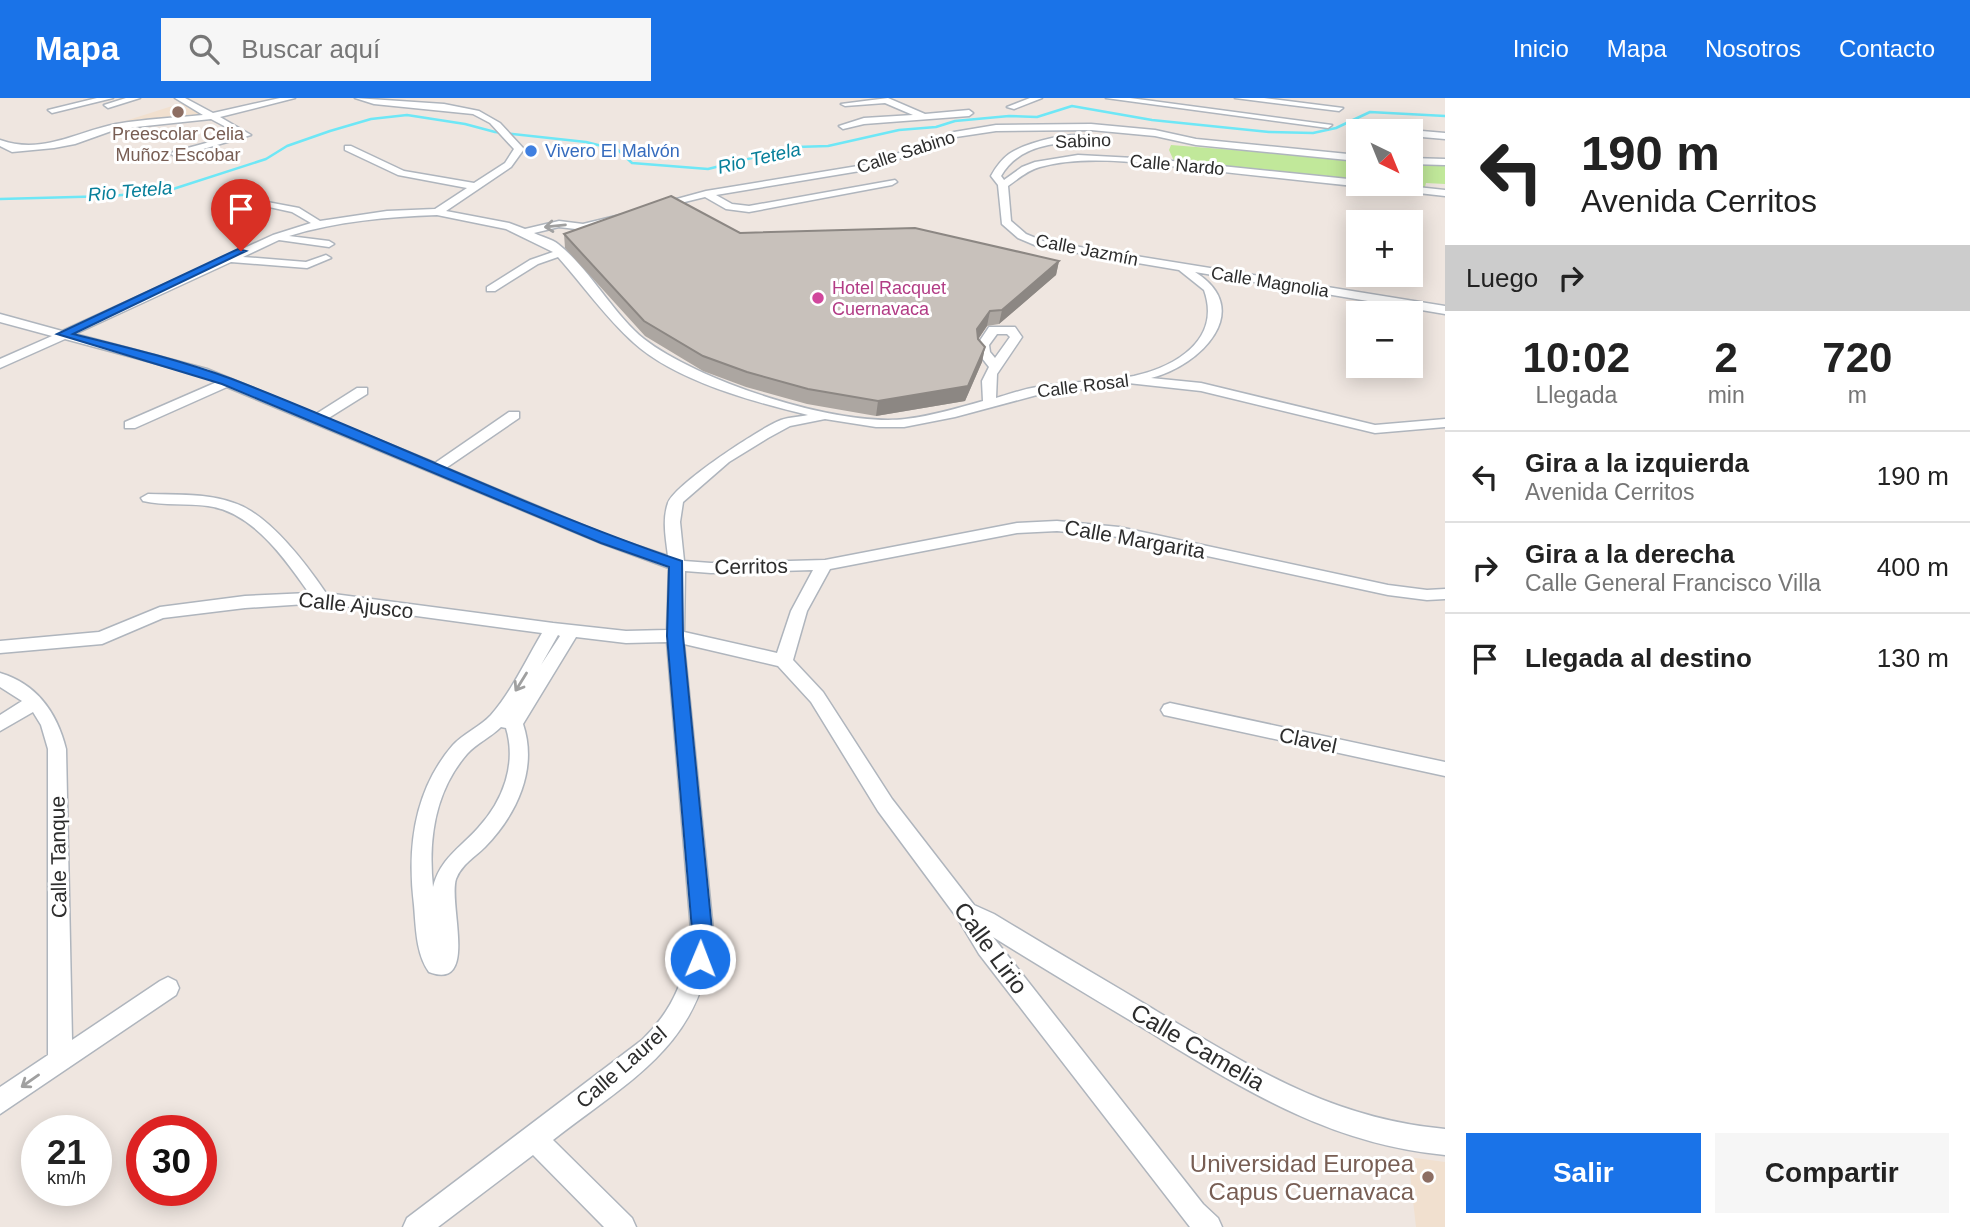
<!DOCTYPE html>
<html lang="es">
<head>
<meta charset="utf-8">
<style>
	body { margin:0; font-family:Helvetica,sans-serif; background:#f6f6f6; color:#222; height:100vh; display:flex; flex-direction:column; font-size:26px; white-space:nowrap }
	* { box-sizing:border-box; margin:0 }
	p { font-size:23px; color:#767676 }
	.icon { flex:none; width:38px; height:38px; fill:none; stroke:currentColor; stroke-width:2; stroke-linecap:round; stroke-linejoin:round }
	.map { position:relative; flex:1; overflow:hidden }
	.side { display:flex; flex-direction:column; background:#fff; width:525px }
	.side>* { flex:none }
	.hud { background:#fff; color:#222; overflow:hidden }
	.needle { width:46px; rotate:137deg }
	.buttons { position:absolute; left:1346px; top:21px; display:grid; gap:14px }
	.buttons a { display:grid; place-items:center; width:77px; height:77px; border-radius:0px; background:#fff; box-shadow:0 4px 18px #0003; font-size:35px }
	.speed { position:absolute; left:21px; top:1017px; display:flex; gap:14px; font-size:35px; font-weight:700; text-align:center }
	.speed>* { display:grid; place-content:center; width:91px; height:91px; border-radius:50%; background:#fff; box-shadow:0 4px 18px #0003; line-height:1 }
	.speed small { font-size:18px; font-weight:400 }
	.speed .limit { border:10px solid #d22; background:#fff; color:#111 }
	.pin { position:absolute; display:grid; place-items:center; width:60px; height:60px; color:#fff; margin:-72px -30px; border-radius:50% 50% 50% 0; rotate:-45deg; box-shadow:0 0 7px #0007 }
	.pin .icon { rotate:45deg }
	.me { position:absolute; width:77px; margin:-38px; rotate:1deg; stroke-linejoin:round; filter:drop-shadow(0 0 5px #0008) }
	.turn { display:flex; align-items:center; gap:24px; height:147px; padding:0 21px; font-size:32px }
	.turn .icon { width:91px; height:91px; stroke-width:2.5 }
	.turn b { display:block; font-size:49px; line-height:60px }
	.then { display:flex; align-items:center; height:66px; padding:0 21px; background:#0003; gap:14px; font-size:26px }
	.eta { display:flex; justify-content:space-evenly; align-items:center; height:119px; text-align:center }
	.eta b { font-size:42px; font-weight:600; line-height:49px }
	.cta { display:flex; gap:14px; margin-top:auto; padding:14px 21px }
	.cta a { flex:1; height:80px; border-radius:0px; background:#1a73e8; color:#fff; font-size:28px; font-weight:600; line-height:80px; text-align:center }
	.cta a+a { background:#f6f6f6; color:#222 }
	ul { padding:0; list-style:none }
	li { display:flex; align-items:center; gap:21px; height:91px; padding:0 21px; border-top:2px solid #e0e0e0 }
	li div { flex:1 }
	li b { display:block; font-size:26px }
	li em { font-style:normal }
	header { display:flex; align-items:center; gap:42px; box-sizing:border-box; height:98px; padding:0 35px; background:#1a73e8; color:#fff }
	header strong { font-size:33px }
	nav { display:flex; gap:38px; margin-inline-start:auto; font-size:24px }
	.search { width:490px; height:63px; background:#f6f6f6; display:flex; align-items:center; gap:18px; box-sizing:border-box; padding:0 24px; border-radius:0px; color:#767676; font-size:26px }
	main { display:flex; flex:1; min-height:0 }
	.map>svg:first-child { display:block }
	.education { fill:#f1e0cf }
	.green { fill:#c1e89a }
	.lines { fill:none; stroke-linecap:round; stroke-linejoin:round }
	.stream { stroke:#6ee7f6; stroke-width:2.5 }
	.minor-casing { stroke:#afb5bd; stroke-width:3 }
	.minor { fill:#fff; fill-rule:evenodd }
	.wall { fill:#aca6a1 }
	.shaded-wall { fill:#8c8783 }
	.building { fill:#c8c1bb; stroke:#8c8783; stroke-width:2 }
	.oneway { stroke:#a0a0a0 }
	.route { fill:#1a73e8; stroke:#114b97; stroke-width:2 }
	.education-dot { fill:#8d6e63; stroke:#fff; stroke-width:2.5 }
	.shop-dot { fill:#3f7fe0; stroke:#fff; stroke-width:2.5 }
	.hotel-dot { fill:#d1479c; stroke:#fff; stroke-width:2.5 }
	.labels { text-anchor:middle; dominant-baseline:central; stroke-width:6; stroke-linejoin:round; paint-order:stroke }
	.far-education-label { font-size:18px; fill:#785e54; stroke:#fff }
	.far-street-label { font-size:18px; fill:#2d2d2d; stroke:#fff }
	.far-shop-label { font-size:18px; fill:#366cbe; stroke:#fff; text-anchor:start }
	.far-hotel-label { font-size:18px; fill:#b23c85; stroke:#fff; text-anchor:start }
	.far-water-label { font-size:19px; font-style:italic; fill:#077f9a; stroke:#fff }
	.street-label { font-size:21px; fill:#2d2d2d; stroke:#fff }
	.near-street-label { font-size:24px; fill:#2d2d2d; stroke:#fff }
	.near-education-label { font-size:24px; fill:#785e54; stroke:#fff; text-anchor:end }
</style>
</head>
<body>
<header>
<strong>Mapa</strong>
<div class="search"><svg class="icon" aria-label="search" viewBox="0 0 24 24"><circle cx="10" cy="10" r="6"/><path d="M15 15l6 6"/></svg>Buscar aquí</div>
<nav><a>Inicio</a><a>Mapa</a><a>Nosotros</a><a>Contacto</a></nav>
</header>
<main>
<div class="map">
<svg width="1445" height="1129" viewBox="0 0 1445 1129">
	<rect width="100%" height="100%" fill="#efe6e0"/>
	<path class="education" d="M 188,3 L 213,18 L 145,28 L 134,29 L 122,24 Z
		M 1408,1059 L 1445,1064 L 1445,1129 L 1416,1129 Z"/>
	<path class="green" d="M 1171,47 L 1358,62 L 1358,82 L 1174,63 L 1169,52 Z
		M 1445,65 L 1445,86 L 1426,85 L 1425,89 L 1395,86 L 1410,86 L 1411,66 Z"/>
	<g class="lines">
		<path class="stream" d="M 0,101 L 112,98 L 170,92 L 266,61 L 287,48 L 330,33 L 371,21 L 407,17 L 465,26 L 495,34 L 586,44 L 618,52 L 632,65 L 708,71 L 796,49 L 828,48 L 899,32 L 936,29 L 955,23 L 1009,18 L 1037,19 L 1072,8 L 1152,22 L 1269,34 L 1313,35 L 1336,30 L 1370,14 L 1445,18"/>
		<defs>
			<path id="minor" d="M 97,0 L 113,0 L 52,15 L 48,12 Z
				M 126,0 L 140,0 L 108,10 L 104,7 Z
				M 175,0 L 185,0 L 213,15 L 280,0 L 295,0 L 220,19 L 251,37 L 176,59 L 171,56 L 173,54 L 239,36 L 211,21 L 117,31 L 75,46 L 54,50 L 12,54 L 0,48 L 0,42 C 42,57 76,34 116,26 C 144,21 174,20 203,17 Z
				M 355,0 L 444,6 L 479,13 L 500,25 L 524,51 L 511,69 L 446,113 L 509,125 L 525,131 L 559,123 L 583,126 L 620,117 L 620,121 L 584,132 L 559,129 L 534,135 C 542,139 552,141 558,146 C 590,171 613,216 644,241 C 698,283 837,329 905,321 C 932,318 958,310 983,303 L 982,283 L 989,269 L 978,255 L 977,247 L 989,229 L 1015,229 L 1022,239 L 997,276 L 996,300 C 1010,296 1023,291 1037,289 C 1069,283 1103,284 1134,278 C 1175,269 1222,242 1204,192 L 1179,172 L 1037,148 L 1018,140 L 1002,126 L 998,87 L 991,78 C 996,69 1001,62 1009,56 C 1025,45 1075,31 1091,40 C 1085,44 1077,43 1070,44 C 1043,46 1015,53 1001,78 L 1004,82 L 1022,69 L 1035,64 L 1078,57 L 1153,61 L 1358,82 L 1358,86 L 1389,86 L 1445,92 L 1445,98 C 1365,89 1286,81 1206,72 C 1155,67 1090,55 1040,69 C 1028,72 1018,81 1008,88 L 1011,123 L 1026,136 L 1043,143 L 1445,208 L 1445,216 L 1195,174 C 1256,212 1200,268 1151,280 L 1201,285 L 1375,327 L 1445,321 L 1445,329 L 1375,335 L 1201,293 L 1128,285 L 1037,297 L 955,319 L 904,329 L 876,329 L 825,321 L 790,328 L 768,340 L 729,364 L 683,404 L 680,424 L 684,463 L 711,465 L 825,462 L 1017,425 L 1057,423 L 1119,429 L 1388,487 L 1427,492 L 1445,491 L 1445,501 L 1427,502 L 1388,497 L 1119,439 L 1057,433 L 1017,435 L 830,471 L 807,513 L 793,562 L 823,594 L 892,701 L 974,807 L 994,816 C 1048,849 1103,881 1158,914 C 1255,971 1330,1020 1445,1031 L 1445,1057 C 1329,1046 1245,992 1148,933 C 1096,902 1044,871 993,839 L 1203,1106 L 1218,1120 L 1222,1129 L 1190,1129 L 979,856 L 958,821 L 878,713 L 811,604 L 778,568 L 684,546 L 713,832 C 705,945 634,979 553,1042 L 632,1120 L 636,1129 L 604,1129 L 533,1057 L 438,1129 L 403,1129 L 407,1120 L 642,942 C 675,910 687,877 691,832 L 667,544 L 626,545 L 576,539 L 523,626 C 538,671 517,716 485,749 C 475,759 461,767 456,781 C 448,806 479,893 429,874 C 416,856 416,830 414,807 C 407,750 414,692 453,647 C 464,635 480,629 491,617 C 512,593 526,562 542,535 L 321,505 L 245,510 L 163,520 L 102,546 L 0,555 L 0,543 L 99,534 L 160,509 L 245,498 L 309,495 C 285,461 253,414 208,408 C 187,405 164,408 143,403 L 141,400 L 148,396 C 177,397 207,395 234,405 C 269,416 306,466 326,495 L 553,525 L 626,533 L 667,532 L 669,470 L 601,445 L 227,289 L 135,330 L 125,330 L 125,324 L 217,284 L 199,277 L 65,241 L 0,270 L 0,261 L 52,238 L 0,224 L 0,216 L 62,233 L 273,137 L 311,125 L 292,114 L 241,103 L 241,99 L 299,110 L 320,123 L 387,113 L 435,111 L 467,90 L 398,77 L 345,52 L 345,48 L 351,48 L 404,73 L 474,85 L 505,65 L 514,51 L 490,25 L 473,16 L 374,6 ZM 437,117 L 506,131 L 553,154 L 530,162 L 487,189 L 487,193 L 495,193 L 538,166 L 558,159 C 583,187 606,220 634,245 C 676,283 754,304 808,317 C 799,319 789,319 781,322 C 760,330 675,386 668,405 C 662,422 666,441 668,458 L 611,439 L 446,370 L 519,320 L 519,314 L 509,314 L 435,365 L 327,321 L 367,296 L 367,290 L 357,290 L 316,316 L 207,271 L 75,236 L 231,164 L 307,170 L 331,160 L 326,157 L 306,164 L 243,159 L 279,142 L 329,149 L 334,146 L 329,143 L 289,138 C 338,123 387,119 437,117 ZM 997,236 L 1007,236 L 1010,239 L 995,260 L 990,254 L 989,247 ZM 813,472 L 791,513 L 777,555 L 684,534 L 685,473 L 711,475 ZM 558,537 L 560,538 L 541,567 ZM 501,629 L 506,630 C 517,666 503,703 478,730 C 460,750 440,761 433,789 C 428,742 435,693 467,656 C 477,645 491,639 501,629 Z
				M 888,0 L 925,16 L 969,12 L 973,15 L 969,18 L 864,26 L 843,31 L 839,28 L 864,20 L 913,17 L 885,5 L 845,8 L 841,6 Z
				M 1030,0 L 1042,0 L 1014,11 L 1007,9 Z
				M 1106,0 L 1130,0 L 1332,27 L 1328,30 Z
				M 1235,0 L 1264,0 L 1343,10 L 1339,13 Z
				M 1091,26 L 1155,32 L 1196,41 L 1358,57 L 1358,63 L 1196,47 L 1155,38 L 1091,32 L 996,33 L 956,39 L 872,71 L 716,97 L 732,106 L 749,108 L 895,82 L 897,84 L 892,87 L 749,114 L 726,111 L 705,99 L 656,111 L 651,108 L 706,93 L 870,66 L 954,34 L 996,27 Z
				M 1353,27 L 1395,30 L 1399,33 L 1350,32 L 1349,30 Z
				M 1410,32 L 1445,35 L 1445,41 L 1410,38 L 1410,33 L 1407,33 Z
				M 1410,60 L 1445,61 L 1445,67 L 1410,66 Z
				M 0,575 C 37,586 57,615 66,651 L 72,942 L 160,883 L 168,879 L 176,883 L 179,890 L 176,897 L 0,1016 L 0,989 L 48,957 L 48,651 L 41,627 L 33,614 L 0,633 L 0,617 L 22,603 L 0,589 Z
				M 1170,605 L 1445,664 L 1445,678 L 1164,617 L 1161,612 L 1164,607 Z"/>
		</defs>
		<use href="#minor" class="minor-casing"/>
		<use href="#minor" class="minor"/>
	</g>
	<path class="wall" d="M 740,135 L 1059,163 L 1056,177 L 999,226 L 987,228 L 978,241 L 985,249 L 982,264 L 965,303 L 876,318 L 807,306 L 746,289 L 703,273 L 645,238 L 565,150 L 564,136 Z"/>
	<path class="shaded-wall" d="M 1059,163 L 1056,177 L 999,226 L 1002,212 Z
		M 990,213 L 987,228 L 975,246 L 977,231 Z
		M 985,249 L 982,264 L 965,303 L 876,318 L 878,303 Z"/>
	<path class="building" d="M 671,98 L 740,135 L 915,130 L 1059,163 L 1002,212 L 990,213 L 977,231 L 978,241 L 985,249 L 968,288 L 878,303 L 808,291 L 747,274 L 703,258 L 644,223 L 564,136 Z"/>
	<defs><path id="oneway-shaft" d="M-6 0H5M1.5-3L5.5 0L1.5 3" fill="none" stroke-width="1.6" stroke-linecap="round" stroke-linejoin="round" transform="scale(1.75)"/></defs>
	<g class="oneway">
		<use href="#oneway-shaft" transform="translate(555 128) rotate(174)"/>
		<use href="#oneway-shaft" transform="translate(521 584) rotate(122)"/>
		<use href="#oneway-shaft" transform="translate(30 983) rotate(145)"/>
	</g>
	<path class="route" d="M 238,151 L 246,153 L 73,236 C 126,249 180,262 232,281 C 383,339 529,411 682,463 L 683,538 L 712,832 L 710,861 L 707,868 L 700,871 L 693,868 L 690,861 L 692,832 L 667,538 L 669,469 L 601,445 L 222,286 L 57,236 Z"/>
	<g class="education-dot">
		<circle cx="178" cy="14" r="7"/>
		<circle cx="1428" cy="1079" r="7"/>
	</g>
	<circle class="shop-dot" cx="531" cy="53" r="7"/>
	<circle class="hotel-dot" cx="818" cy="200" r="7"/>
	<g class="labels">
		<g class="far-education-label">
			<text x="178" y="36">Preescolar Celia<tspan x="178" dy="21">Muñoz Escobar</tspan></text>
		</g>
		<g class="far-street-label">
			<text transform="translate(1083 43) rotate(-2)">Sabino</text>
			<text transform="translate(906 54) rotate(-18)">Calle Sabino</text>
			<text transform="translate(1177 67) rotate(5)">Calle Nardo</text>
			<text transform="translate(1087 152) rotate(11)">Calle Jazmín</text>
			<text transform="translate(1270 184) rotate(9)">Calle Magnolia</text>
			<text transform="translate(1083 288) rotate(-7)">Calle Rosal</text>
		</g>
		<g class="far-shop-label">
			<text x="545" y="53">Vivero El Malvón</text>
		</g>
		<g class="far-hotel-label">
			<text x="832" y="190">Hotel Racquet<tspan x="832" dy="21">Cuernavaca</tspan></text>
		</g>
		<g class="far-water-label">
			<text transform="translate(759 60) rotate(-13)">Rio Tetela</text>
			<text transform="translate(130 93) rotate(-5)">Rio Tetela</text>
		</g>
		<g class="street-label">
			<text transform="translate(1135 441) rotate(10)">Calle Margarita</text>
			<text transform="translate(751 468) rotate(-1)">Cerritos</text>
			<text transform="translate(356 507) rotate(6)">Calle Ajusco</text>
			<text transform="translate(1308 642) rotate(12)">Clavel</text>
			<text transform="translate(58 759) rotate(-91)">Calle Tanque</text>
			<text transform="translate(621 969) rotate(-41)">Calle Laurel</text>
		</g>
		<g class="near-street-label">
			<text transform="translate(991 850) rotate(54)">Calle Lirio</text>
			<text transform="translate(1198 949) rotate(30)">Calle Camelia</text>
		</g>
		<g class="near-education-label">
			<text x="1414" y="1065">Universidad Europea<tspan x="1414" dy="28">Capus Cuernavaca</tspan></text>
		</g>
	</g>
</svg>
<div class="buttons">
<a><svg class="needle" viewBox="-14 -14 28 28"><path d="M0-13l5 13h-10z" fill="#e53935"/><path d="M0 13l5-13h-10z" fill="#767676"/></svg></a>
<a>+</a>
<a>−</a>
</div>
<div class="speed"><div>21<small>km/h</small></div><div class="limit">30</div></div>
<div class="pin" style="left:241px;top:153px;background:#d93025"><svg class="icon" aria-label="arrive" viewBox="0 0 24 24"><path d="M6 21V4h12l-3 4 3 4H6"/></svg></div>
<svg class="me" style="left:700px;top:861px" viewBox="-20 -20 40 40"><circle r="17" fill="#1a73e8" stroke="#fff" stroke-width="3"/><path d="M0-11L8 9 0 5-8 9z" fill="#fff"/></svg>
</div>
<section class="side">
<div class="hud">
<div class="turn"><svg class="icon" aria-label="left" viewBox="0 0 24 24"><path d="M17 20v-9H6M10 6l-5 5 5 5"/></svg><div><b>190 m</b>Avenida Cerritos</div></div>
<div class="then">Luego<svg class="icon" aria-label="right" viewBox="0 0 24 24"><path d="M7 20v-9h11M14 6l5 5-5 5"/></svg></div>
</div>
<div class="eta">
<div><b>10:02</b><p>Llegada</p></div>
<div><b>2</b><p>min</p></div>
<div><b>720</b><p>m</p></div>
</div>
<ul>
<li><svg class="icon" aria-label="left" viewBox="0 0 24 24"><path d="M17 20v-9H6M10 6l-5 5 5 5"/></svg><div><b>Gira a la izquierda</b><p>Avenida Cerritos</p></div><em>190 m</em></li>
<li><svg class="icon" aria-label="right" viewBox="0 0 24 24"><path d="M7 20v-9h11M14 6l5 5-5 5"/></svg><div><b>Gira a la derecha</b><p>Calle General Francisco Villa</p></div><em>400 m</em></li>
<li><svg class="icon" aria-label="arrive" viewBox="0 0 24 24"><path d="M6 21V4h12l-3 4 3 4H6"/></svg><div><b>Llegada al destino</b></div><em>130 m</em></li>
</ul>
<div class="cta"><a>Salir</a><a>Compartir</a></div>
</section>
</main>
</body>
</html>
